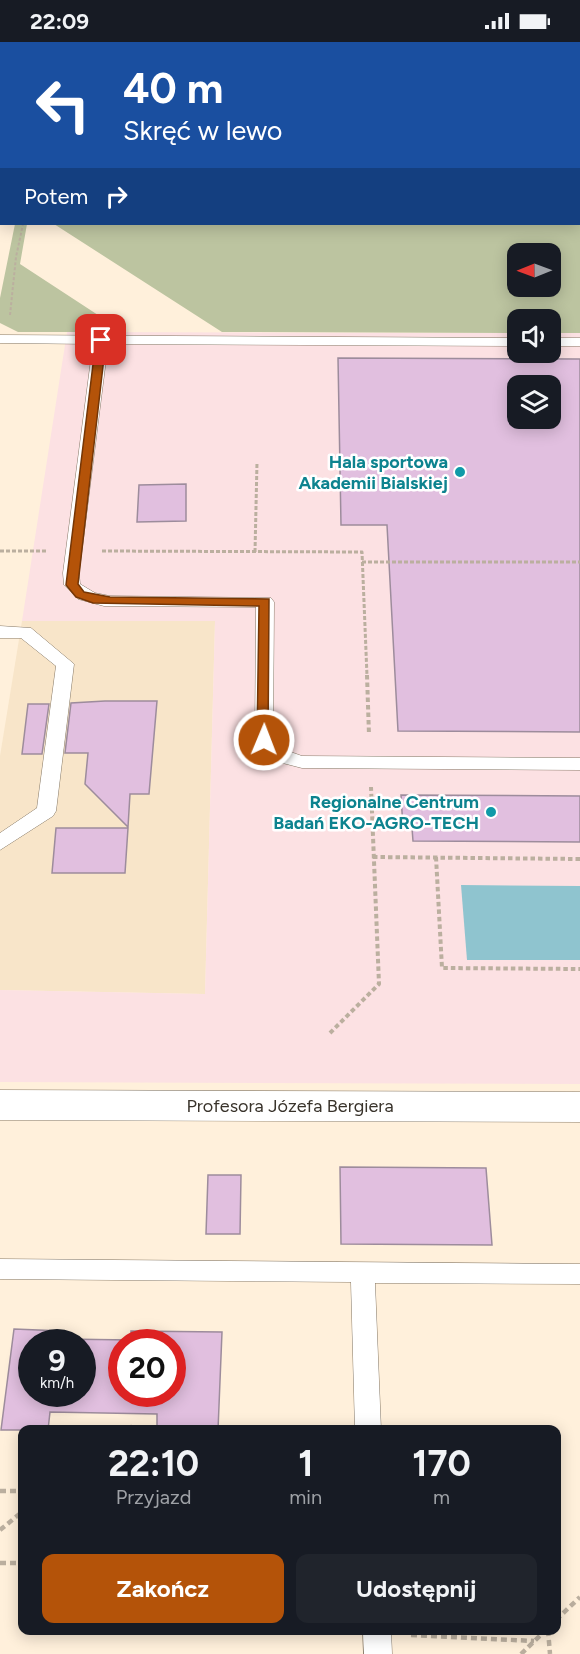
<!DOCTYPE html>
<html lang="pl">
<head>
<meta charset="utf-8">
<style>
	body { margin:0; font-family:Figtree,sans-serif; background:#20242c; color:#f1f3f6; height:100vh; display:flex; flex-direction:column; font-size:22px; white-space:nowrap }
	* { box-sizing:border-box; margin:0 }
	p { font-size:20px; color:#9ea1a6 }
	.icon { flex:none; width:33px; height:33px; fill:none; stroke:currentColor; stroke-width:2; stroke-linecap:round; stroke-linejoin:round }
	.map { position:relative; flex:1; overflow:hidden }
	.side { position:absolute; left:18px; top:1383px; width:543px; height:210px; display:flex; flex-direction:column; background:#171b24; border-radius:12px; box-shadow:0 3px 15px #0003 }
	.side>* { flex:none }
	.banner { position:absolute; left:0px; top:0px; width:580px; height:183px; box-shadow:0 3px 15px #0003; background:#1a4fa0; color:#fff; overflow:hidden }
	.needle { width:39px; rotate:269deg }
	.fabs { position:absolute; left:507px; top:201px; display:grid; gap:12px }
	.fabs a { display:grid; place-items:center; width:54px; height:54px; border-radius:12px; background:#171b24; box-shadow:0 3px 15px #0003; font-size:30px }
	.speed { position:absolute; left:18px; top:1287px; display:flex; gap:12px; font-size:30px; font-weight:700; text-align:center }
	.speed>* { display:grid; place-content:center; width:78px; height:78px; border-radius:50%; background:#171b24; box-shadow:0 3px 15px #0003; line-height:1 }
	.speed small { font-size:15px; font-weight:400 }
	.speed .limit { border:9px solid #d22; background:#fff; color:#111 }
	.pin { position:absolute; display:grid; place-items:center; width:51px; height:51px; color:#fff; margin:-26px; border-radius:12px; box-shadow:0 3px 9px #0006 }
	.me { position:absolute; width:66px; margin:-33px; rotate:1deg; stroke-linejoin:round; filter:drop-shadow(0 0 4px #0008) }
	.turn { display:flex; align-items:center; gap:21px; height:126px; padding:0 24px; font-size:27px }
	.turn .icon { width:78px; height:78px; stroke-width:2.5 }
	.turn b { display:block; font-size:42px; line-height:51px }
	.then { display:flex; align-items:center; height:57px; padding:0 24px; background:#0003; gap:12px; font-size:22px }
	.eta { display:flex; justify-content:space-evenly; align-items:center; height:102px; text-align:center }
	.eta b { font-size:36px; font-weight:700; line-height:42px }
	.primary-button { display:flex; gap:12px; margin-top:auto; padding:12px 24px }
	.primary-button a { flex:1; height:69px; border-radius:12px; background:#b45309; color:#fff; font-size:24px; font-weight:700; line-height:69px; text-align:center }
	.primary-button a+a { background:#20242c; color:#f1f3f6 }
	.status { display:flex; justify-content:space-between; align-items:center; height:42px; padding:0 30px; background:#171b24; direction:ltr }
	.status svg { height:16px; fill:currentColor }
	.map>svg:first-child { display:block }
	.built { fill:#f8e5c9 }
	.education { fill:#fce1e3; fill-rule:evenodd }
	.green { fill:#bcc4a0; fill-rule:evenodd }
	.water { fill:#8fc4cf }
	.building { fill:#e1bfdf; stroke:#9d8c9c; stroke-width:1.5; fill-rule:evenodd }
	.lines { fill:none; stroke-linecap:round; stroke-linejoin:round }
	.lane-casing { stroke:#857866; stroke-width:1 }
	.street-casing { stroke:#857866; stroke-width:1 }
	.secondary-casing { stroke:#857866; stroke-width:1 }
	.path-far3 { stroke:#bbaf9f; stroke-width:2; stroke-dasharray:3 2; stroke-linecap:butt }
	.path-far2 { stroke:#bbaf9f; stroke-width:3; stroke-dasharray:4 2; stroke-linecap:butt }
	.path-far1 { stroke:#bbaf9f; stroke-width:4; stroke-dasharray:4.5 3; stroke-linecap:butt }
	.path { stroke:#bbaf9f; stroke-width:4.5; stroke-dasharray:6 4; stroke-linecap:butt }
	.lane { fill:#fff; fill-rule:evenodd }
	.street { fill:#fff; fill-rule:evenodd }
	.secondary { fill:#fff; fill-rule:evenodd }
	.route { fill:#b45309; stroke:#753606; stroke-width:1.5 }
	.culture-dot { fill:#0f9aa8; stroke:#fff; stroke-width:2 }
	.labels { text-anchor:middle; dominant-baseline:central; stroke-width:5; stroke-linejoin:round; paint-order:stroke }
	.culture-label { font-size:18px; font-weight:bold; fill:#0d838f; stroke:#fff; text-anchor:end }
	.street-label { font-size:18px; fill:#39332b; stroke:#fff }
</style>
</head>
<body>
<div class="status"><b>22:09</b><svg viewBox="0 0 49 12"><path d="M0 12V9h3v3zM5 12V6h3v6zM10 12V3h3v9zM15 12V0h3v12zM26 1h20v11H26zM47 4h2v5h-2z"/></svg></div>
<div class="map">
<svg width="580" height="1612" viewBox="0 0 580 1612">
	<rect width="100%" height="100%" fill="#fff0db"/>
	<path class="built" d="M 22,579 L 215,579 L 205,952 L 0,948 L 0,714 Z"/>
	<path class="education" d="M 67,290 L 517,291 L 518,310 L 550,310 L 551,291 L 580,291 L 580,1042 L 0,1040 L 0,948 L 205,952 L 215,579 L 22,579 ZM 518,344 L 550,344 L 550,376 L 518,376 Z"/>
	<path class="green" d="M 53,0 L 580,0 L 580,291 L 551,291 L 550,278 L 518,278 L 517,291 L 222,290 L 54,182 L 579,182 L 579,2 ZM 518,212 L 550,212 L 550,244 L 518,244 Z
		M 15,182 L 27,182 L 20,222 L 124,290 L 18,290 L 0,281 L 0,256 Z"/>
	<path class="water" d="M 461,843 L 580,844 L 580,918 L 467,918 Z"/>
	<path class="building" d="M 338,316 L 580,317 L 580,690 L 398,689 L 387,483 L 341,483 ZM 518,344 L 550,344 L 550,376 L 518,376 Z
		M 186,442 L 186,479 L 137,480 L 139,443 Z
		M 105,659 L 157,659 L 149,752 L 130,752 L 128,785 L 85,742 L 88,711 L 65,711 L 71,661 Z
		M 28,662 L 49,662 L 42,712 L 22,712 Z
		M 401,753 L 580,754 L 580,800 L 413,799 L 412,786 L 403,786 Z
		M 56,786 L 128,786 L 125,831 L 52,831 Z
		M 340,1125 L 486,1126 L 492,1203 L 341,1202 Z
		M 208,1133 L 241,1133 L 240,1192 L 206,1192 Z
		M 14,1287 L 62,1289 L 61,1297 L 131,1298 L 131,1289 L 222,1290 L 218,1388 L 157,1388 L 157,1372 L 50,1370 L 48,1388 L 1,1388 ZM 32,1300 L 82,1300 L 82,1352 L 32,1352 ZM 122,1300 L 172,1300 L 172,1352 L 122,1352 Z"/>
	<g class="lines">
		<defs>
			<path id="lane" d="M 0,293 L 518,296 L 518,304 L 108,302 L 79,531 L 80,542 L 95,551 L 110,554 L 271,556 L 274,560 L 273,696 L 285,708 L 302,714 L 580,716 L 580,728 L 302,726 L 271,718 L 255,698 L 256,565 L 104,564 L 78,557 L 64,543 L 63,531 L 93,302 L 0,301 Z
				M 550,296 L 580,296 L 580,304 L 550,304 Z
				M 0,584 L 31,586 L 74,622 L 56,769 L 53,774 L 0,808 L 0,791 L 37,766 L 56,624 L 21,596 L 0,596 Z
				M 0,1217 L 580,1222 L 580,1242 L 375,1241 L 381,1388 L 355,1388 L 351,1240 L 0,1237 Z
				M 363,1588 L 391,1588 L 392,1612 L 364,1612 Z"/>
			<path id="street" d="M 0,1048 L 580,1050 L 580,1080 L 0,1078 Z"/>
			<path id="secondary" d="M 28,0 L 48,0 L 48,2 L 28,2 Z
				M 2,149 L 2,169 L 0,170 L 0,150 Z"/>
		</defs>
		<use href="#lane" class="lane-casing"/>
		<use href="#street" class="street-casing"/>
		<use href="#secondary" class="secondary-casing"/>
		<path class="path-far3" d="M 0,48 L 2,42
			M 10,273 L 16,215 L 23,182"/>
		<path class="path-far2" d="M 0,509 L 47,509
			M 102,509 L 362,510 L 367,634
			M 255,510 L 257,420
			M 362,520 L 580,520"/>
		<path class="path-far1" d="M 367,633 L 369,693
			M 373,815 L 580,817
			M 436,815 L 442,926 L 580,927
			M 330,991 L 379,942 L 371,745"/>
		<path class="path" d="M 128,1388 L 135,1382
			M 0,1449 L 22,1449
			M 0,1488 L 22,1470
			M 0,1521 L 22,1521
			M 556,1578 L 580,1555
			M 548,1588 L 550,1612
			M 411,1593 L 534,1599
			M 521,1612 L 546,1588"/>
		<use href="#lane" class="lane"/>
		<use href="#street" class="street"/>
		<use href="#secondary" class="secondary"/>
	</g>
	<path class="route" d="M 101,295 L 106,298 L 78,542 L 84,550 L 110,555 L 269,557 L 268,701 L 259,701 L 257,698 L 259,564 L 93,561 L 76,555 L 66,543 L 96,298 Z"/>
	<g class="culture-dot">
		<circle cx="460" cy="430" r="6"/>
		<circle cx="491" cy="770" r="6"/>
	</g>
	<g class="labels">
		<g class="culture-label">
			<text x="448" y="420">Hala sportowa<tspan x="448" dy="21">Akademii Bialskiej</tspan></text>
			<text x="479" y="760">Regionalne Centrum<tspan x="479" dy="21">Badań EKO-AGRO-TECH</tspan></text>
		</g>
		<g class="street-label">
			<text x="290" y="1064">Profesora Józefa Bergiera</text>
		</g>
	</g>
</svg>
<div class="fabs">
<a><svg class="needle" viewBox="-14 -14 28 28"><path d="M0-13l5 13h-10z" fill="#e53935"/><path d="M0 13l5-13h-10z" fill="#9ea1a6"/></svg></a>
<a><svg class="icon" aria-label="sound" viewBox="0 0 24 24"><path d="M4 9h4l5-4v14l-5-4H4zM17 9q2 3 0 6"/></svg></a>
<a><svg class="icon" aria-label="layers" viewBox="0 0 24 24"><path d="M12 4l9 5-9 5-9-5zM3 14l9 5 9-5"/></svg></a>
</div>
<div class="speed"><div>9<small>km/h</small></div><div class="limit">20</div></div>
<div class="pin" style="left:101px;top:298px;background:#d93025"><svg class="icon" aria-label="arrive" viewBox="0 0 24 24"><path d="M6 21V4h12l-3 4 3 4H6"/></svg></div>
<svg class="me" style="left:264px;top:698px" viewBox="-20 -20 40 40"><circle r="17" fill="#b45309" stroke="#fff" stroke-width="3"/><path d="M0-11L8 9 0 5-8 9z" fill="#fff"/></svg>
<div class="banner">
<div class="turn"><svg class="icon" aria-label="left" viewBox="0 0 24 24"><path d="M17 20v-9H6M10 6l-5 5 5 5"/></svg><div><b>40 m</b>Skręć w lewo</div></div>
<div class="then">Potem<svg class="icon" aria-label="right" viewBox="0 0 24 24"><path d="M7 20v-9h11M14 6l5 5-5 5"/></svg></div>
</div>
<section class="side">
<div class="eta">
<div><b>22:10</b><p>Przyjazd</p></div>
<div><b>1</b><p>min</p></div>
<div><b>170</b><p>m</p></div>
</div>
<div class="primary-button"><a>Zakończ</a><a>Udostępnij</a></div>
</section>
</div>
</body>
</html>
